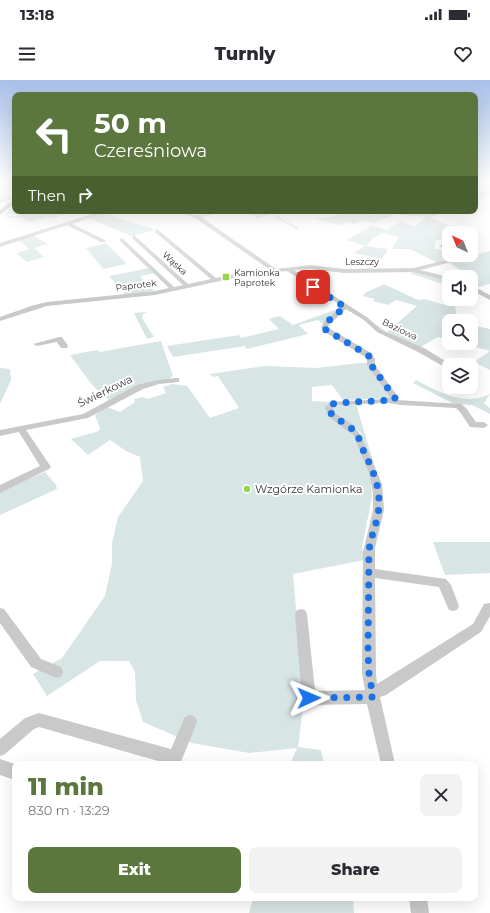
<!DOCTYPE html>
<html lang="en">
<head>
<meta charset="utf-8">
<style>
	body { margin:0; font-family:Montserrat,sans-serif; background:#f2f2f3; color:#2b2b33; height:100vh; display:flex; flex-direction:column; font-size:15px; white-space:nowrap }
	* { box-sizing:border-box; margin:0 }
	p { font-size:13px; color:#7c7c81 }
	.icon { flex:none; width:22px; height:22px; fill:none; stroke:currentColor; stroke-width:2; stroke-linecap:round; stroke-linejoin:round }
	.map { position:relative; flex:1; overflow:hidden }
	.side { position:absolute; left:12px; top:681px; width:466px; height:140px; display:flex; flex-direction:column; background:#fff; border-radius:8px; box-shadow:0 4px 16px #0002 }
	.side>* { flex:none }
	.hud { position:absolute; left:12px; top:12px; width:466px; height:122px; border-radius:8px; box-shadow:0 4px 16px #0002; background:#5b773d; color:#fff; overflow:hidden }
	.needle { width:26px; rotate:317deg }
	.tools { position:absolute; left:442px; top:146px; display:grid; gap:8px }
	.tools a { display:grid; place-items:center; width:36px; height:36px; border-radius:8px; background:#fff; box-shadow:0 4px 16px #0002; font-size:20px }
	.pin { position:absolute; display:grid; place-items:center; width:34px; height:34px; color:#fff; margin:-17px; border-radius:8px; box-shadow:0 2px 6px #0006 }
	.me { position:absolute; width:44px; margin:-22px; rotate:89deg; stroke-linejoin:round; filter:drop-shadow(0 0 3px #0008) }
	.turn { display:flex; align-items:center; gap:14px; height:84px; padding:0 16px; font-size:18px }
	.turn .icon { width:52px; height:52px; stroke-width:2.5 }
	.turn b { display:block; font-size:28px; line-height:34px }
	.then { display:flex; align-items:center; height:38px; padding:0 16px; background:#0003; gap:8px; font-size:15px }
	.round { display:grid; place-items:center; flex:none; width:42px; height:42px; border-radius:8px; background:#f2f2f3 }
	.headline { display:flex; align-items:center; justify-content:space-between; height:68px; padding:0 16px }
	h1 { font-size:24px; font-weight:800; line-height:30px; color:#5b773d }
	.cta { display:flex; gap:8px; margin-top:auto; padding:8px 16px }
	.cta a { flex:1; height:46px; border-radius:8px; background:#5b773d; color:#fff; font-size:16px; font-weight:800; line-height:46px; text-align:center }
	.cta a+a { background:#f2f2f3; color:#2b2b33 }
	.status { display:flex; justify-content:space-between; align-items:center; height:28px; padding:0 20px; background:#fff; direction:ltr }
	.status svg { height:11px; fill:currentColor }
	header { display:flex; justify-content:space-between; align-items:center; height:52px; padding:0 16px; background:#fff; font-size:18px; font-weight:800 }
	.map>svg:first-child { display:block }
	.green { fill:#d8e5e5 }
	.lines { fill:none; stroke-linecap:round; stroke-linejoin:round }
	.stream { stroke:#e9d1eb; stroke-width:1 }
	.minor { fill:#c9c9c9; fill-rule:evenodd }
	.major { fill:#aaa; fill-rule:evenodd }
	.route { stroke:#1a73e8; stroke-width:7; stroke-dasharray:0 12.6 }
	.poi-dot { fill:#95d549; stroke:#fff; stroke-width:1.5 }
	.labels { text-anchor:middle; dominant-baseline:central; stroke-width:4; stroke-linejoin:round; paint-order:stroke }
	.far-street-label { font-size:9px; fill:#323232; stroke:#fff }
	.far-poi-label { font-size:9px; fill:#323232; stroke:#fff; text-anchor:start }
	.street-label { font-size:11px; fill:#323232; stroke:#fff }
	.poi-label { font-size:11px; fill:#323232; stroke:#fff; text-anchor:start }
</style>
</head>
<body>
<div class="status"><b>13:18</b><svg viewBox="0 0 49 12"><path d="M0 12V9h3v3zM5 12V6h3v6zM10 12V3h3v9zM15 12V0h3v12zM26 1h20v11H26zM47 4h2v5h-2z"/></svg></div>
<header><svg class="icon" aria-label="menu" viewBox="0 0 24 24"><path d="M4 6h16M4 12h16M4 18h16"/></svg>Turnly<svg class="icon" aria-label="heart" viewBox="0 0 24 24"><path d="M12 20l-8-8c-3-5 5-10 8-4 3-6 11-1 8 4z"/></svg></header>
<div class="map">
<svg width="490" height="833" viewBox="0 0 490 833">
	<rect width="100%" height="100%" fill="#fff"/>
	<path class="green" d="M 0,102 L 15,102 L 15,112 L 0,121 Z
		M 475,102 L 490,102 L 490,115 L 483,118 L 475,117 Z
		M 15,123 L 15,131 L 75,131 L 53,138 L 48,137 L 30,142 C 21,137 10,129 0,138 Z
		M 252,131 L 271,133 L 299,148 L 297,150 L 271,134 L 257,138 L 245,133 Z
		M 342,131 L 371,135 L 387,131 L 443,131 L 430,138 L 471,153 L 449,153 L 449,157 L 434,161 L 436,162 L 434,169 L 449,170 L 449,175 L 458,175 L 438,183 L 410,169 L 392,169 L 399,157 L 383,153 L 372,159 L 366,166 L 388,169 L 382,179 L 354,173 L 365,166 L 347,160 L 372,146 L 387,150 L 400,142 L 415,146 L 427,137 L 394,134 L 375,143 L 363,140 L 355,144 L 346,142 L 339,145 L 313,138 C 322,138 336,139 342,131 Z
		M 104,133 L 156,150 L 131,156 L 88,138 Z
		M 32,155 L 48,164 L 34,168 L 44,177 L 27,182 L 16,173 L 30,169 L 17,160 Z
		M 106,163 L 127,184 L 103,189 L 86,168 Z
		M 490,171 L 490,204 L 475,208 L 471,206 L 471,197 L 455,197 L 467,194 L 448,182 Z
		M 149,188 L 155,193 L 140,196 L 154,211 L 126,215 L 109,196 Z
		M 413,192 L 449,200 L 449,206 L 409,193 Z
		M 384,204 L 418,220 L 425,219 L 445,225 L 455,225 L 457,241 L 449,241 L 449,260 L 438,257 L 419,268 L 384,253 L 368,239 L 387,252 L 417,226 L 396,220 L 388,225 L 373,221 L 375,219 L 363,216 L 365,213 Z
		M 312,207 L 328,219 L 313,224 L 297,211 Z
		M 340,228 L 323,244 L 318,240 L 299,245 L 308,254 L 247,269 L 245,266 L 173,277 L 167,266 L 239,255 L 241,258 L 279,249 L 269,239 L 280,236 L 293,245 Z
		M 147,232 L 143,234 L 142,238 L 154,257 L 147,259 L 134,233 Z
		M 471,245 L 490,249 L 490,290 L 474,282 L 490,271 L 460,263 L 471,263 Z
		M 161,261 L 173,296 L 169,299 L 129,310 L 109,320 L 93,306 L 70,275 L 97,270 L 100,272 Z
		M 359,283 L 368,283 L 390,315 L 388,318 L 343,320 L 332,305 L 312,307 L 312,321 L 328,322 L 326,328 L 351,351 L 371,398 L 372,417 L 362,467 L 364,480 L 293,494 L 304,619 L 298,667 L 321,670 L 324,684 L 290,684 L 297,668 L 249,673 L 192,663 L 143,642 L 136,620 L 135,592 L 129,581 L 100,581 L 47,616 L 33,594 L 62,578 L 105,516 L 112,484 L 112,463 L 118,437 L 143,401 L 140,377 L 126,371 L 110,360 L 88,375 L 71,359 L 99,351 L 100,348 L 95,335 L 107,327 L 120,332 L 135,322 L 134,319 L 143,317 L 148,319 L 166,313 L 163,307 L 172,304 L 187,306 L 210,338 L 239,328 L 218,296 L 212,297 L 210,294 L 264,286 L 316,288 Z
		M 0,288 L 10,289 L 11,300 L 0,324 Z
		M 416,300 C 439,312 464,327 490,314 L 484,323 L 490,328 L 490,334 L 472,325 L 454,324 L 413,303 Z
		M 356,324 L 376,391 L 360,352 L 355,347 L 333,333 L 332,330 L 334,327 L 342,324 Z
		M 45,392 L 56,405 L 57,409 L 0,435 L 0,411 Z
		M 433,462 L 490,462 L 490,493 L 445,495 Z
		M 253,818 L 353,818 L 354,833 L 249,833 Z"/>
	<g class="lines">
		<path class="stream" d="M 475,103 L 478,102
			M 41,132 L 44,131
			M 6,136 L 17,137 L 33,133"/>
		<path class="minor" d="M 15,115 L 15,118 L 0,123 L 0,120 Z
			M 102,131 L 109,131 L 72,144 L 105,160 L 105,162 L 101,162 L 67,145 L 0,167 L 0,163 Z
			M 178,131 C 185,131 191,135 197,135 C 206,136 215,131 224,131 L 201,137 L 276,189 L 311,185 L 344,189 L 413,188 L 451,179 L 456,175 L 463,175 L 455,181 L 420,190 L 449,197 L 449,201 L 413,192 L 344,193 L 311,189 L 294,190 L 368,238 L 381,250 L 424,268 L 452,285 L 449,285 L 449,288 L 446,288 L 418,272 L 377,252 L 364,240 L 346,229 L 327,247 L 371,273 L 375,279 L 375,285 L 399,318 L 397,320 L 461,324 L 466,328 L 476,342 L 484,342 L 488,345 L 484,348 L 470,347 L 460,332 L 456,328 L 401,325 L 388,323 L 337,325 L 333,328 L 335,333 L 353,345 L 361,355 L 382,404 L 384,430 L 375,468 L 375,489 L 446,499 L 451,505 L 459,526 L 457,530 L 453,531 L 449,530 L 439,507 L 375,498 L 376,593 L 377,604 L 473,544 L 484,524 L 490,523 L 490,536 L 481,552 L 386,615 L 380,617 L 395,684 L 381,684 L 367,624 L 309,625 L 304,623 L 302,618 L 295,534 L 297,530 L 301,529 L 305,530 L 307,534 L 315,611 L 365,610 L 362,593 L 363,472 L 373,430 L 373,413 L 370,396 L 353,355 L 329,337 L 325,328 L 329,322 L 384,319 L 390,317 L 367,285 L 367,279 L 365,277 L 325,252 L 321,247 L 325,241 L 342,226 L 287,191 L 248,195 L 155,215 L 47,226 L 0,241 L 0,237 L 31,226 L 47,222 L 155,211 L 169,208 L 120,161 L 120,159 L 122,158 L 174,207 L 183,205 L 132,158 L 134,155 L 188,204 L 211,199 L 155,152 L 157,149 L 216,198 L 248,191 L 269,189 L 195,138 Z
			M 442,164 L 449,167 L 449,171 L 440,167 L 439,166 Z
			M 471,205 L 490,215 L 490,220 L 471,210 Z
			M 59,257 L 62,257 L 68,266 L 67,268 L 61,268 L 57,262 L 37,266 L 33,264 Z
			M 176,298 L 179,298 L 179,302 L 159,304 L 143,309 L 88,338 L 26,350 L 51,387 L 49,389 L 0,413 L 0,405 L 40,386 L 19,352 L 0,356 L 0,350 L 83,334 L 137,305 L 158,300 Z
			M 0,528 L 4,529 L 41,579 L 61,587 L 63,592 L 61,597 L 56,598 L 31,587 L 0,543 Z
			M 39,633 L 171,669 L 185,637 L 190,635 L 195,637 L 197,642 L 180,684 L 165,684 L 165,683 L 39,647 L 34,649 L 5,674 L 0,676 L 0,659 L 25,638 Z
			M 0,679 L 15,684 L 15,700 L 0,695 Z
			M 409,818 L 427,818 L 429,833 L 411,833 Z"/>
		<path class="major" d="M 15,118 L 15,123 L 0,135 L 0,130 Z"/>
	</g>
	<linearGradient id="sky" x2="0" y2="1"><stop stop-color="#a8c0e9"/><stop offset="0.47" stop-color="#fff"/><stop offset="1" stop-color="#fff" stop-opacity="0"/></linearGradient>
	<rect width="490" height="218" fill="url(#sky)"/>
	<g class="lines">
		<path class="route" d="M 309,618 L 373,617 L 369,593 L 368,571 L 369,472 C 370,460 374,451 377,439 C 383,414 375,394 364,372 C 361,365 359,355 353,350 C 347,343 329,337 329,328 L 332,324 L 337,323 L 394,320 L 395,318 L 371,285 L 371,279 L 368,275 L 326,250 L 324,247 L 327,242 L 345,227 L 313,207"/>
	</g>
	<g class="poi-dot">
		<rect x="222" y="193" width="8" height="8" rx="2"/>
		<circle cx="247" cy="409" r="4"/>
	</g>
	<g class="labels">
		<g class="far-street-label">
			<text x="362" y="181">Leszczy</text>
			<text transform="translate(175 183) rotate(43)">Wąska</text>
			<text transform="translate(136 205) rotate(-7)">Paprotek</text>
			<text transform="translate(400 249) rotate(26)">Baziowa</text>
		</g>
		<g class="far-poi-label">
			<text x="234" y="192">Kamionka<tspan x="234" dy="10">Paprotek</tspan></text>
		</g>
		<g class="street-label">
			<text transform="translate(105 311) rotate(-26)">Świerkowa</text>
		</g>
		<g class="poi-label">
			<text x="255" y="409">Wzgórze Kamionka</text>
		</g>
	</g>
</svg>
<div class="tools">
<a><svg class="needle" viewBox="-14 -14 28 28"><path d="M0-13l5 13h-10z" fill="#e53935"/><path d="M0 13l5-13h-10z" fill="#7c7c81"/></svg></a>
<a><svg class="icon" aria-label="sound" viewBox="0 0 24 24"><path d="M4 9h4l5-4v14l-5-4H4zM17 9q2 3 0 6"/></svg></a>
<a><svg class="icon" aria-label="search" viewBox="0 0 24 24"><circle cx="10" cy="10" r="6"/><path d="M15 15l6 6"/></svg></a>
<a><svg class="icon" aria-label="layers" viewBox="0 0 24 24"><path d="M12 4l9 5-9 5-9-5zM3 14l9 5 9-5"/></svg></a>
</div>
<div class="pin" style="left:313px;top:207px;background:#d93025"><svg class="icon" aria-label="arrive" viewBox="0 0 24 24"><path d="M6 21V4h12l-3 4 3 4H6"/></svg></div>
<svg class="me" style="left:309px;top:618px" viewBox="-20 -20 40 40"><path d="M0-17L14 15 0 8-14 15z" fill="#1a73e8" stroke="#fff" stroke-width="4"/></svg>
<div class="hud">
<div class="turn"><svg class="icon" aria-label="left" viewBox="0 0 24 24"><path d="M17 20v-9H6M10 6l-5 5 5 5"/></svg><div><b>50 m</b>Czereśniowa</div></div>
<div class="then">Then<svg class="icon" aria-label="right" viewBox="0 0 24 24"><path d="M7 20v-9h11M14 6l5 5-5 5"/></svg></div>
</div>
<section class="side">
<div class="headline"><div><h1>11 min</h1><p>830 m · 13:29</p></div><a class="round"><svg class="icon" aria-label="close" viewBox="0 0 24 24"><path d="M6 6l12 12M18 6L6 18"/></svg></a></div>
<div class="cta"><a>Exit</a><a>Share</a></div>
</section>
</div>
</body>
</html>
